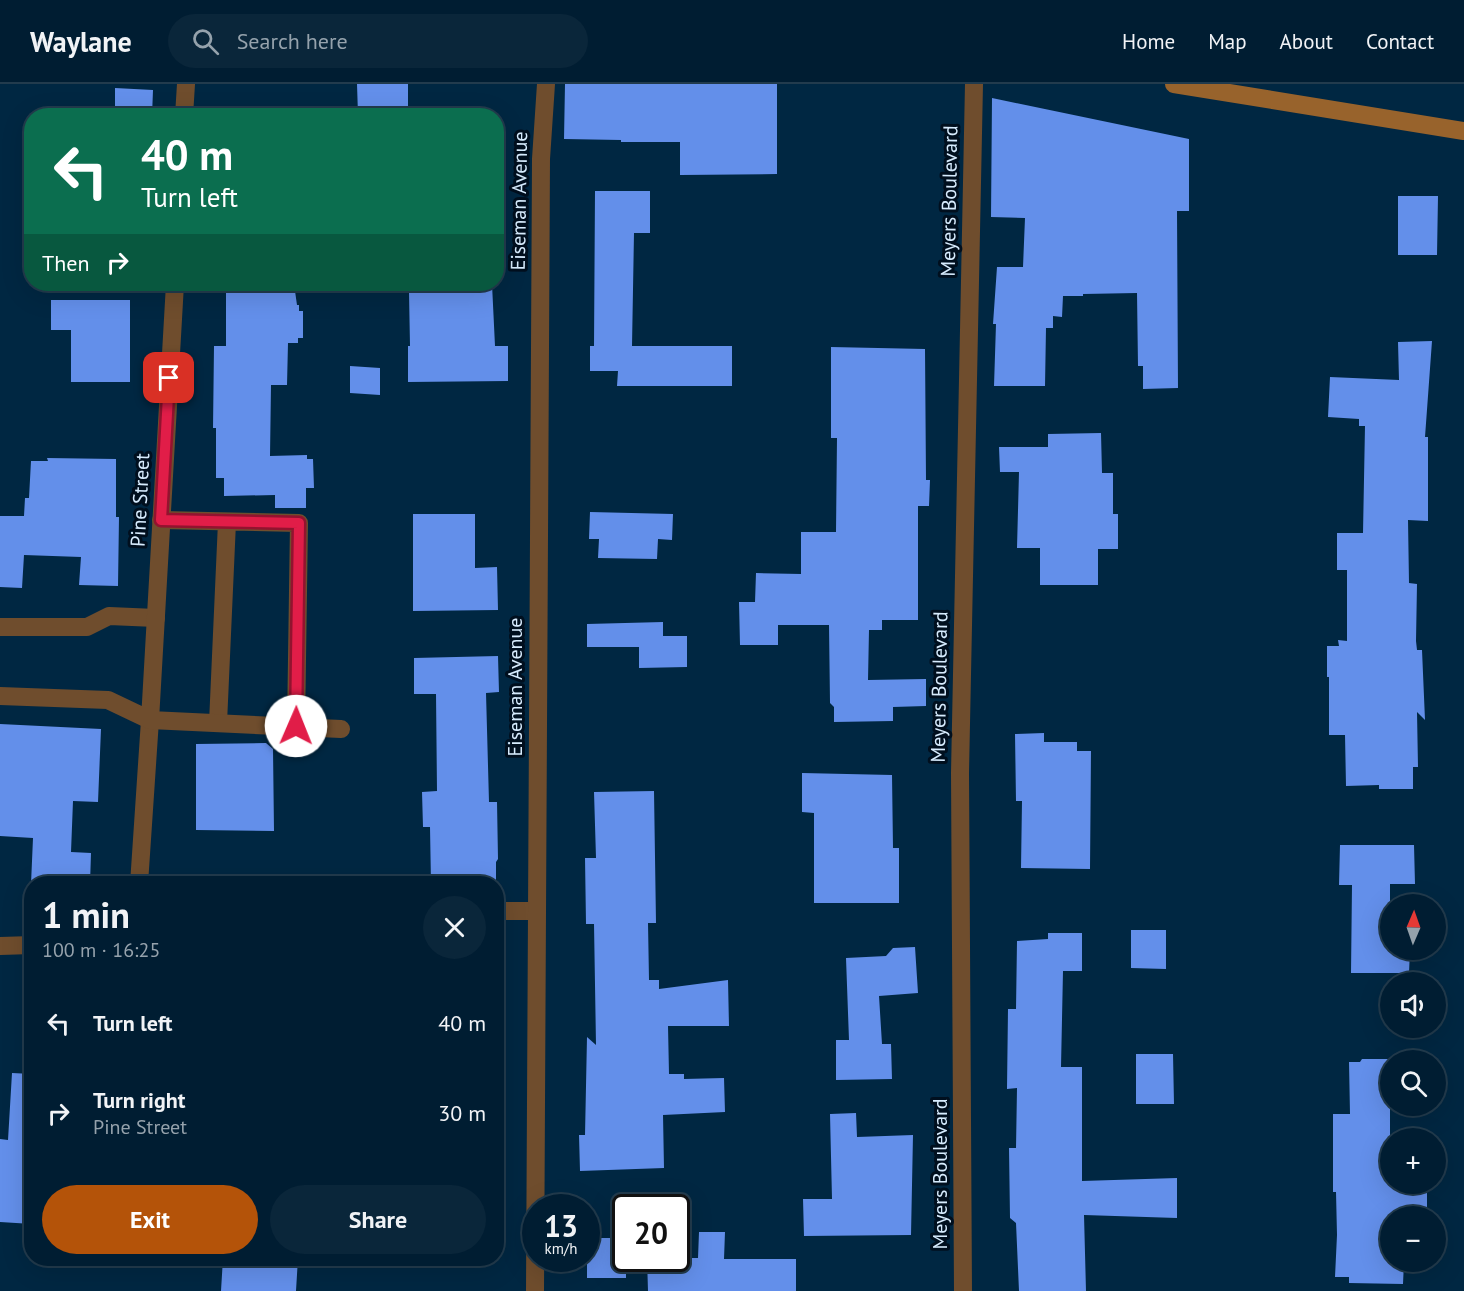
<!DOCTYPE html>
<html lang="en">
<head>
<meta charset="utf-8">
<style>
	body { margin:0; font-family:"PT Sans",sans-serif; background:#0a263a; color:#f1f3f6; height:100vh; display:flex; flex-direction:column; font-size:22px; white-space:nowrap }
	* { box-sizing:border-box; margin:0 }
	p { font-size:20px; color:#95a2ac }
	.icon { flex:none; width:33px; height:33px; fill:none; stroke:currentColor; stroke-width:2; stroke-linecap:round; stroke-linejoin:round }
	.map { position:relative; flex:1; overflow:hidden }
	.details { position:absolute; left:24px; top:792px; width:480px; height:390px; display:flex; flex-direction:column; background:#001d32; border-radius:24px; box-shadow:0 6px 24px #0002,0 0 0 2px #223b4d }
	.details>* { flex:none }
	.top-card { position:absolute; left:24px; top:24px; width:480px; height:183px; border-radius:24px; box-shadow:0 6px 24px #0002,0 0 0 2px #223b4d; background:#0b6e4f; color:#fff; overflow:hidden }
	.needle { width:39px; rotate:2deg }
	.controls { position:absolute; left:1380px; top:810px; display:grid; gap:12px }
	.controls a { display:grid; place-items:center; width:66px; height:66px; border-radius:50%; background:#001d32; box-shadow:0 6px 24px #0002,0 0 0 2px #223b4d; font-size:30px }
	.speed { position:absolute; left:522px; top:1110px; display:flex; gap:12px; font-size:30px; font-weight:700; text-align:center }
	.speed>* { display:grid; place-content:center; width:78px; height:78px; border-radius:50%; background:#001d32; box-shadow:0 6px 24px #0002,0 0 0 2px #223b4d; line-height:1 }
	.speed small { font-size:15px; font-weight:400 }
	.speed .limit { border:3px solid #111; border-radius:9px; background:#fff; color:#111 }
	.pin { position:absolute; display:grid; place-items:center; width:51px; height:51px; color:#fff; margin:-26px; border-radius:12px; box-shadow:0 3px 9px #0006 }
	.me { position:absolute; width:66px; margin:-33px; rotate:1deg; stroke-linejoin:round; filter:drop-shadow(0 0 4px #0008) }
	.turn { display:flex; align-items:center; gap:21px; height:126px; padding:0 18px; font-size:27px }
	.turn .icon { width:78px; height:78px; stroke-width:2.5 }
	.turn b { display:block; font-size:42px; line-height:51px }
	.then { display:flex; align-items:center; height:57px; padding:0 18px; background:#0003; gap:12px; font-size:22px }
	.round { display:grid; place-items:center; flex:none; width:63px; height:63px; border-radius:32px; background:#0a263a }
	.summary { display:flex; align-items:center; justify-content:space-between; height:102px; padding:0 18px }
	h1 { font-size:36px; font-weight:600; line-height:45px }
	.primary-button { display:flex; gap:12px; margin-top:auto; padding:12px 18px }
	.primary-button a { flex:1; height:69px; border-radius:36px; background:#b45309; color:#fff; font-size:24px; font-weight:600; line-height:69px; text-align:center }
	.primary-button a+a { background:#0a263a; color:#f1f3f6 }
	ul { padding:0; list-style:none }
	li { display:flex; align-items:center; gap:18px; height:90px; padding:0 18px }
	li div { flex:1 }
	li b { display:block; font-size:22px }
	li em { font-style:normal }
	header { display:flex; align-items:center; gap:36px; box-sizing:border-box; height:84px; padding:0 30px; background:#001d32; border-bottom:2px solid #223b4d }
	header strong { font-size:28px }
	nav { display:flex; gap:33px; margin-inline-start:auto; font-size:21px }
	.search { width:420px; height:54px; background:#0a263a; display:flex; align-items:center; gap:15px; box-sizing:border-box; padding:0 21px; border-radius:33px; color:#95a2ac; font-size:22px }
	.map>svg:first-child { display:block }
	.building { fill:#638fea }
	.lines { fill:none; stroke-linecap:round; stroke-linejoin:round }
	.service { stroke:#6f4d2d; stroke-width:18 }
	.minor { stroke:#6f4d2d; stroke-width:18 }
	.secondary { stroke:#98632c; stroke-width:18 }
	.route-casing { stroke:#92132f; stroke-width:15 }
	.route { stroke:#e11d48; stroke-width:10 }
	.labels { text-anchor:middle; dominant-baseline:central; stroke-width:6; stroke-linejoin:round; paint-order:stroke }
	.street-label { font-size:20px; fill:#d7ecfe; stroke:#000f1e }
</style>
</head>
<body>
<header>
<strong>Waylane</strong>
<div class="search"><svg class="icon" aria-label="search" viewBox="0 0 24 24"><circle cx="10" cy="10" r="6"/><path d="M15 15l6 6"/></svg>Search here</div>
<nav><a>Home</a><a>Map</a><a>About</a><a>Contact</a></nav>
</header>
<div class="map">
<svg width="1464" height="1207" viewBox="0 0 1464 1207">
	<rect width="100%" height="100%" fill="#002742"/>
	<path class="building" d="M 357,0 L 408,0 L 408,31 L 358,31 Z
		M 565,0 L 777,0 L 777,90 L 680,91 L 680,58 L 621,58 L 621,56 L 564,55 Z
		M 115,4 L 153,6 L 152,32 L 115,32 Z
		M 992,14 L 1189,55 L 1189,127 L 1177,127 L 1178,304 L 1143,305 L 1143,282 L 1138,282 L 1137,209 L 1083,210 L 1083,212 L 1063,212 L 1062,233 L 1053,232 L 1053,244 L 1046,244 L 1045,302 L 994,302 L 996,240 L 993,240 L 997,183 L 1023,183 L 1025,134 L 991,133 Z
		M 595,107 L 650,107 L 650,149 L 634,149 L 632,262 L 732,262 L 732,302 L 617,302 L 618,287 L 590,287 L 590,262 L 594,262 Z
		M 1398,112 L 1438,112 L 1437,171 L 1398,171 Z
		M 226,200 L 294,200 L 297,221 L 299,221 L 299,227 L 303,227 L 303,254 L 298,254 L 298,259 L 288,259 L 287,301 L 271,301 L 270,372 L 307,371 L 307,375 L 313,375 L 314,404 L 306,404 L 306,424 L 275,424 L 275,411 L 224,412 L 224,394 L 216,394 L 216,344 L 213,344 L 214,262 L 226,262 Z
		M 423,200 L 492,200 L 495,262 L 508,262 L 508,297 L 408,298 L 408,262 L 410,262 L 409,208 L 423,208 Z
		M 51,216 L 130,216 L 130,298 L 71,298 L 71,246 L 51,246 Z
		M 1432,257 L 1425,353 L 1428,353 L 1428,437 L 1408,436 L 1409,499 L 1417,500 L 1416,557 L 1417,566 L 1422,566 L 1425,636 L 1417,628 L 1418,683 L 1413,683 L 1413,705 L 1379,705 L 1379,701 L 1346,702 L 1345,651 L 1329,651 L 1329,593 L 1327,593 L 1327,562 L 1339,562 L 1338,556 L 1347,557 L 1347,486 L 1337,486 L 1337,449 L 1363,449 L 1365,342 L 1359,342 L 1359,335 L 1328,333 L 1330,293 L 1399,296 L 1398,258 Z
		M 831,263 L 925,265 L 926,396 L 930,396 L 929,422 L 918,422 L 918,536 L 882,536 L 882,546 L 869,546 L 868,596 L 926,595 L 926,622 L 893,623 L 893,637 L 834,638 L 834,623 L 830,619 L 829,541 L 778,541 L 778,561 L 740,561 L 739,518 L 755,518 L 756,489 L 801,490 L 801,448 L 836,448 L 837,354 L 831,354 Z
		M 350,282 L 380,284 L 380,311 L 350,309 Z
		M 1101,349 L 1102,389 L 1113,389 L 1113,430 L 1118,430 L 1118,465 L 1098,465 L 1098,501 L 1040,501 L 1040,464 L 1017,464 L 1019,388 L 1000,388 L 999,363 L 1048,363 L 1048,350 Z
		M 47,374 L 116,375 L 116,433 L 119,433 L 118,502 L 79,501 L 81,473 L 24,471 L 22,504 L 0,503 L 0,432 L 24,432 L 25,414 L 29,414 L 31,377 L 48,377 Z
		M 590,428 L 673,430 L 672,456 L 658,455 L 657,475 L 598,474 L 599,455 L 589,455 Z
		M 413,430 L 475,430 L 475,484 L 497,483 L 498,526 L 413,527 Z
		M 663,538 L 663,552 L 687,552 L 687,583 L 639,584 L 639,563 L 587,563 L 587,540 Z
		M 498,572 L 499,608 L 486,609 L 489,718 L 497,718 L 498,775 L 496,778 L 496,800 L 431,800 L 430,743 L 423,743 L 422,708 L 437,707 L 436,610 L 414,610 L 414,574 Z
		M 0,640 L 101,645 L 98,718 L 73,717 L 71,768 L 91,769 L 90,800 L 31,800 L 33,754 L 0,752 Z
		M 1044,649 L 1044,658 L 1077,658 L 1077,667 L 1091,667 L 1090,785 L 1021,784 L 1022,717 L 1016,717 L 1015,650 Z
		M 266,659 L 273,665 L 274,747 L 196,746 L 196,660 Z
		M 802,689 L 892,691 L 893,764 L 899,764 L 899,819 L 814,819 L 814,729 L 802,728 Z
		M 654,707 L 656,839 L 648,839 L 649,896 L 659,896 L 659,905 L 728,896 L 729,942 L 668,942 L 669,990 L 684,990 L 684,995 L 724,994 L 725,1028 L 663,1031 L 664,1084 L 580,1087 L 579,1051 L 585,1051 L 587,953 L 596,961 L 594,840 L 586,840 L 585,774 L 596,774 L 594,708 Z
		M 1340,761 L 1414,761 L 1415,800 L 1390,800 L 1390,866 L 1410,866 L 1409,889 L 1351,889 L 1352,801 L 1339,801 Z
		M 1131,846 L 1166,846 L 1166,885 L 1131,884 Z
		M 1048,849 L 1082,849 L 1082,887 L 1063,887 L 1061,983 L 1082,983 L 1082,1097 L 1177,1094 L 1177,1134 L 1084,1131 L 1086,1207 L 1019,1207 L 1016,1139 L 1010,1134 L 1009,1064 L 1016,1064 L 1017,1004 L 1007,1005 L 1008,925 L 1016,925 L 1017,857 L 1048,855 Z
		M 915,863 L 918,909 L 879,912 L 882,960 L 891,960 L 892,995 L 836,996 L 836,956 L 849,956 L 846,874 L 886,872 L 893,864 Z
		M 1136,970 L 1173,970 L 1174,1020 L 1136,1020 Z
		M 1362,975 L 1390,975 L 1390,1100 L 1427,1100 L 1427,1132 L 1390,1132 L 1390,1178 L 1404,1178 L 1403,1200 L 1349,1199 L 1349,1193 L 1335,1193 L 1337,1151 L 1336,1108 L 1333,1108 L 1333,1030 L 1350,1030 L 1349,978 L 1360,978 Z
		M 12,989 L 32,990 L 32,1140 L 0,1138 L 0,1055 L 8,1056 Z
		M 856,1029 L 857,1053 L 913,1051 L 911,1151 L 804,1152 L 803,1115 L 832,1115 L 830,1030 Z
		M 699,1148 L 725,1148 L 724,1175 L 796,1175 L 796,1207 L 648,1207 L 647,1174 L 698,1174 Z
		M 587,1154 L 626,1154 L 626,1194 L 587,1194 Z
		M 223,1174 L 298,1174 L 296,1207 L 221,1207 Z"/>
	<g class="lines">
		<path class="service" d="M 161,436 L 299,439 L 296,643
			M 0,543 L 87,543 L 109,532 L 156,534
			M 218,639 L 227,438
			M 139,800 L 150,636
			M 496,827 L 537,827
			M 0,862 L 32,861"/>
		<path class="minor" d="M 184,32 L 186,0
			M 0,612 L 108,616 L 150,636 L 341,645
			M 150,636 L 175,200
			M 535,1207 L 541,75 L 546,0
			M 963,1207 L 960,689 L 974,0"/>
		<path class="secondary" d="M 1174,0 L 1464,47"/>
	</g>
	<g class="lines">
		<defs>
			<path id="route" d="M 169,294 L 161,436 L 299,439 L 296,642"/>
		</defs>
		<use href="#route" class="route-casing"/>
		<use href="#route" class="route"/>
	</g>
	<g class="labels">
		<g class="street-label">
			<text transform="translate(519 117) rotate(-89)">Eiseman Avenue</text>
			<text transform="translate(949 117) rotate(-89)">Meyers Boulevard</text>
			<text transform="translate(140 416) rotate(-87)">Pine Street</text>
			<text transform="translate(515 603) rotate(-90)">Eiseman Avenue</text>
			<text transform="translate(939 603) rotate(-89)">Meyers Boulevard</text>
			<text transform="translate(940 1090) rotate(-90)">Meyers Boulevard</text>
		</g>
	</g>
</svg>
<div class="controls">
<a><svg class="needle" viewBox="-14 -14 28 28"><path d="M0-13l5 13h-10z" fill="#e53935"/><path d="M0 13l5-13h-10z" fill="#95a2ac"/></svg></a>
<a><svg class="icon" aria-label="sound" viewBox="0 0 24 24"><path d="M4 9h4l5-4v14l-5-4H4zM17 9q2 3 0 6"/></svg></a>
<a><svg class="icon" aria-label="search" viewBox="0 0 24 24"><circle cx="10" cy="10" r="6"/><path d="M15 15l6 6"/></svg></a>
<a>+</a>
<a>−</a>
</div>
<div class="speed"><div>13<small>km/h</small></div><div class="limit">20</div></div>
<div class="pin" style="left:169px;top:294px;background:#d93025"><svg class="icon" aria-label="arrive" viewBox="0 0 24 24"><path d="M6 21V4h12l-3 4 3 4H6"/></svg></div>
<svg class="me" style="left:296px;top:642px" viewBox="-20 -20 40 40"><circle r="19" fill="#fff"/><path d="M0-13L10 11 0 6-10 11z" fill="#e11d48"/></svg>
<div class="top-card">
<div class="turn"><svg class="icon" aria-label="left" viewBox="0 0 24 24"><path d="M17 20v-9H6M10 6l-5 5 5 5"/></svg><div><b>40 m</b>Turn left</div></div>
<div class="then">Then<svg class="icon" aria-label="right" viewBox="0 0 24 24"><path d="M7 20v-9h11M14 6l5 5-5 5"/></svg></div>
</div>
<section class="details">
<div class="summary"><div><h1>1 min</h1><p>100 m · 16:25</p></div><a class="round"><svg class="icon" aria-label="close" viewBox="0 0 24 24"><path d="M6 6l12 12M18 6L6 18"/></svg></a></div>
<ul>
<li><svg class="icon" aria-label="left" viewBox="0 0 24 24"><path d="M17 20v-9H6M10 6l-5 5 5 5"/></svg><div><b>Turn left</b></div><em>40 m</em></li>
<li><svg class="icon" aria-label="right" viewBox="0 0 24 24"><path d="M7 20v-9h11M14 6l5 5-5 5"/></svg><div><b>Turn right</b><p>Pine Street</p></div><em>30 m</em></li>
</ul>
<div class="primary-button"><a>Exit</a><a>Share</a></div>
</section>
</div>
</body>
</html>
